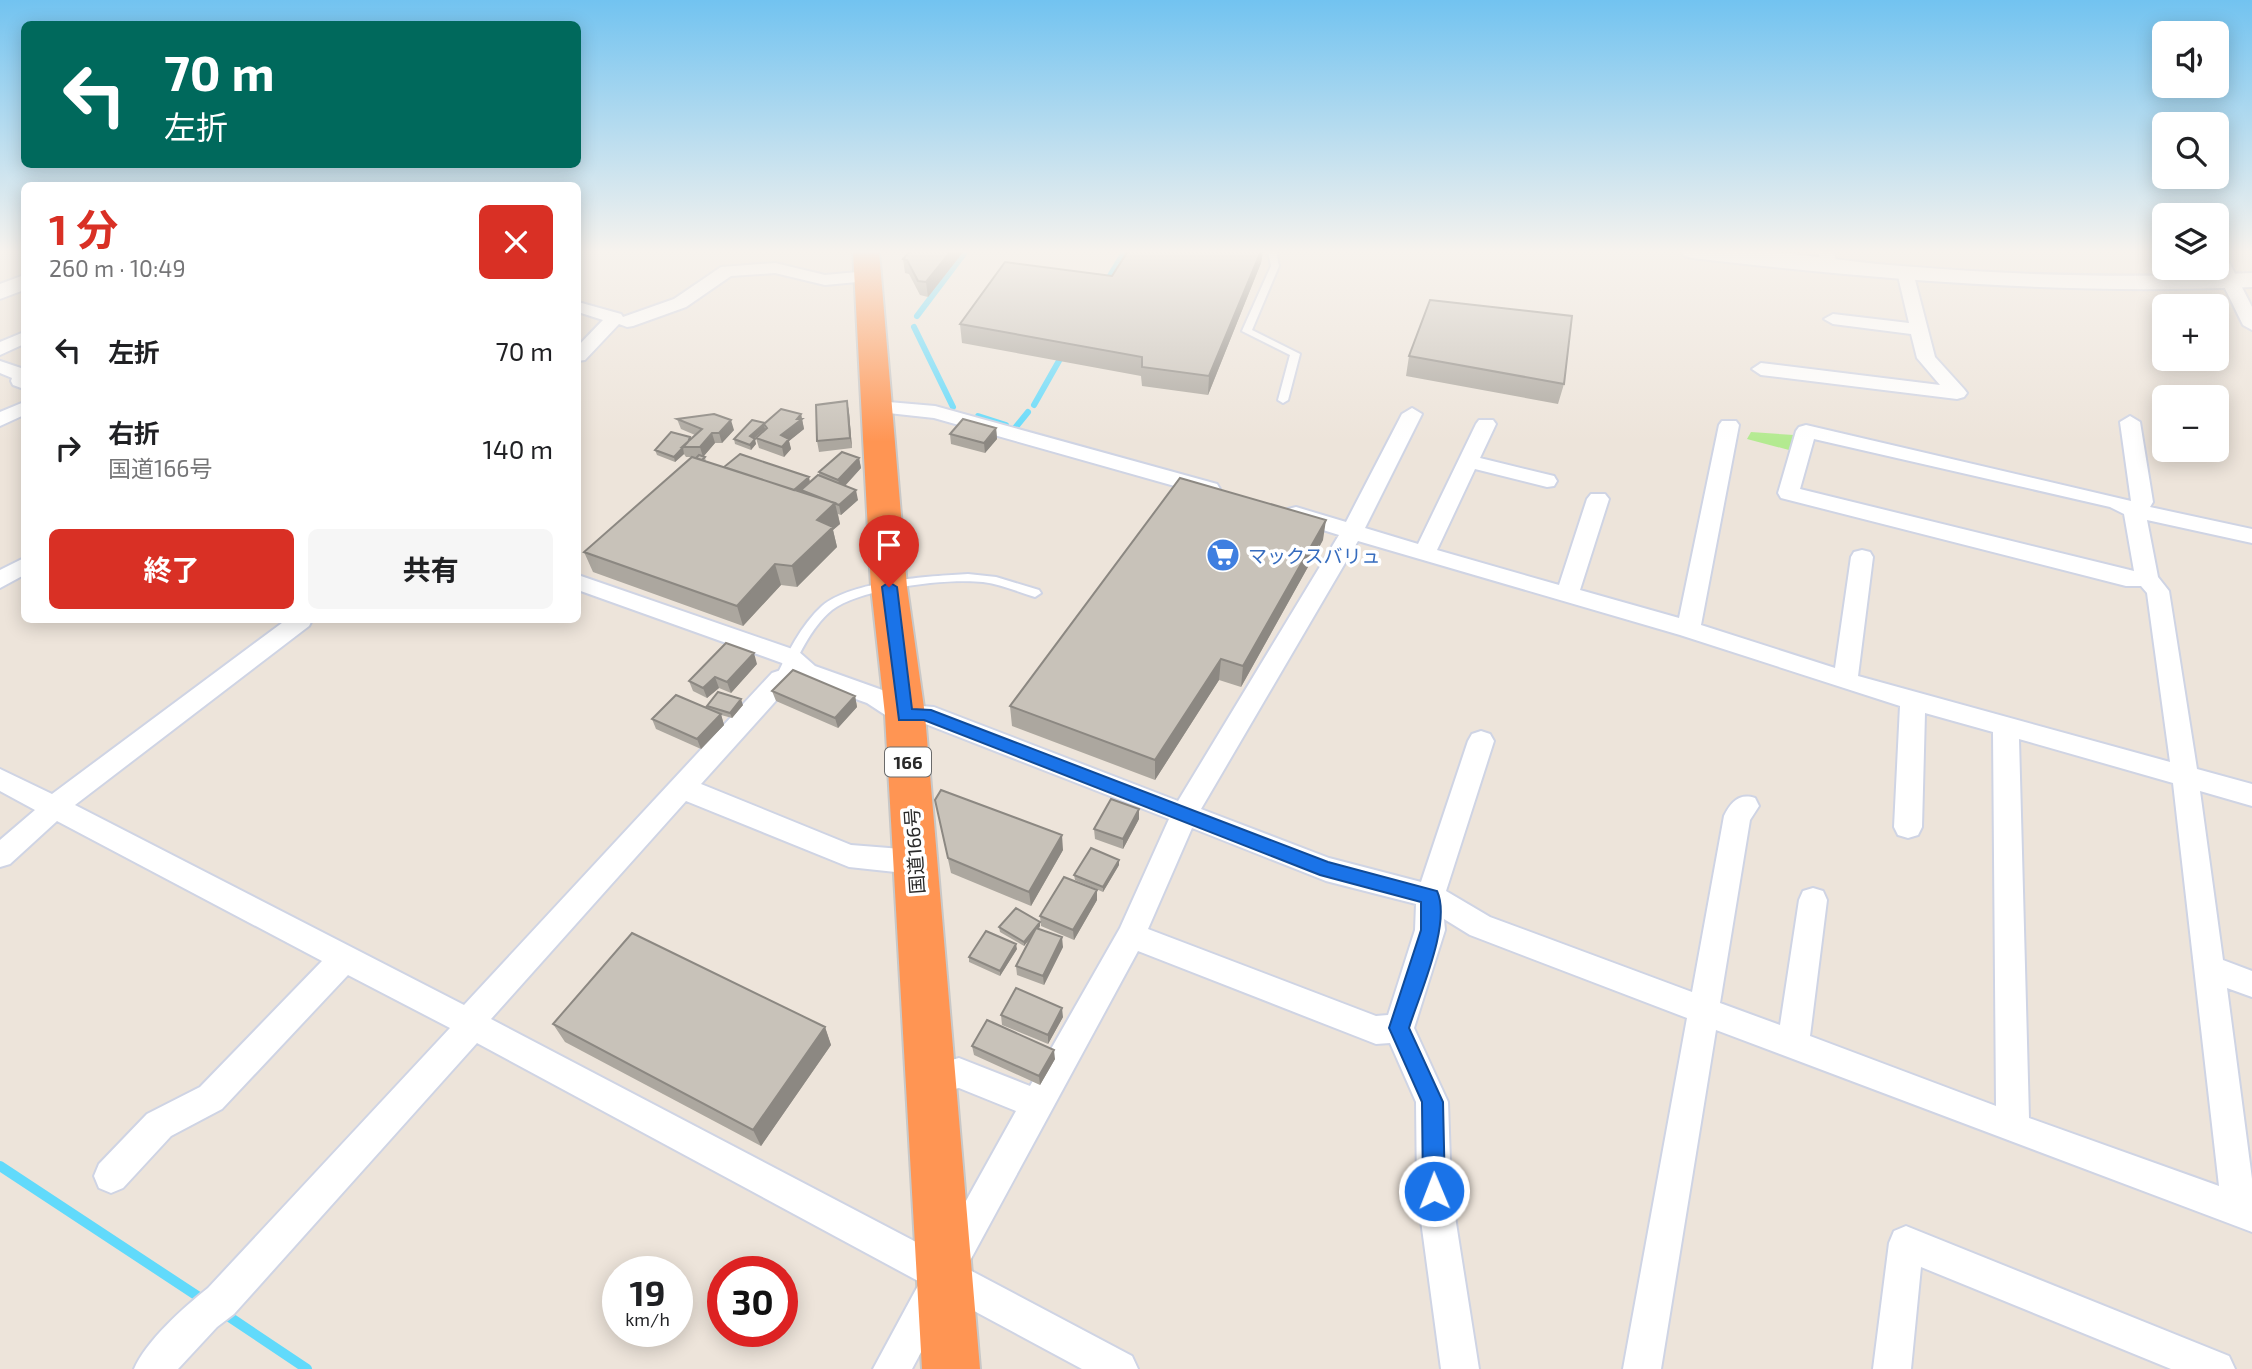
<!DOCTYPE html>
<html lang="ja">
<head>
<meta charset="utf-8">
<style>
	body { margin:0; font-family:"Exo 2","Noto Sans JP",sans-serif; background:#f6f6f6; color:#202124; height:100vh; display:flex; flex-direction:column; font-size:26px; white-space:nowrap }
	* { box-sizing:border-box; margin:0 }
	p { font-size:23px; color:#757577 }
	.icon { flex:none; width:38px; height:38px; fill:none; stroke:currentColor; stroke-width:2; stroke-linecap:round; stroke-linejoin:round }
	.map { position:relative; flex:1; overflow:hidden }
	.drawer { position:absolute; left:21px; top:182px; width:560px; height:441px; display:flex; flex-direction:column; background:#fff; border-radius:10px; box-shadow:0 4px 18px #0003 }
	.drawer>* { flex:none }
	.banner { position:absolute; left:21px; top:21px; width:560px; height:147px; border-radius:10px; box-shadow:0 4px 18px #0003; background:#00695c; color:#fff; overflow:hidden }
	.buttons { position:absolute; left:2152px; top:21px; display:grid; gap:14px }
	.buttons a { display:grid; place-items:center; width:77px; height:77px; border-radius:10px; background:#fff; box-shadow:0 4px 18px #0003; font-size:35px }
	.speed { position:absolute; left:602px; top:1256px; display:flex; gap:14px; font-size:35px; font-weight:700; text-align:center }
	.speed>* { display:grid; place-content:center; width:91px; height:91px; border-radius:50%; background:#fff; box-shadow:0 4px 18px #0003; line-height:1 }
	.speed small { font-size:18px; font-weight:400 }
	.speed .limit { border:10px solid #d22; background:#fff; color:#111 }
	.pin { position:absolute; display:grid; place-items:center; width:60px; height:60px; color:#fff; margin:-72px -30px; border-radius:50% 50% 50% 0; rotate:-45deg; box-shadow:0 0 7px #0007 }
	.pin .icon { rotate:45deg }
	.me { position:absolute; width:77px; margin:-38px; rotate:359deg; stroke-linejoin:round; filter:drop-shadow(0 0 5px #0008) }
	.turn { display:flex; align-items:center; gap:24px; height:147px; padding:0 28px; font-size:32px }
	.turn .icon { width:91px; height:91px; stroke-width:2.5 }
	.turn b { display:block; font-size:49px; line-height:60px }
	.round { display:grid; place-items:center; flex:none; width:74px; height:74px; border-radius:10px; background:#f6f6f6 }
	.head { display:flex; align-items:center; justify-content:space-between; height:119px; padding:0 28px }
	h1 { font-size:42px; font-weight:700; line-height:52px; color:#d93025 }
	.primary-button { display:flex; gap:14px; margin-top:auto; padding:14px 28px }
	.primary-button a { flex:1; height:80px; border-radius:10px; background:#d93025; color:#fff; font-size:28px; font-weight:700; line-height:80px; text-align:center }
	.primary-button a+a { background:#f6f6f6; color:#202124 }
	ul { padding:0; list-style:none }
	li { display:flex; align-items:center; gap:21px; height:98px; padding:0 28px }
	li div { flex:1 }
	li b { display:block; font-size:26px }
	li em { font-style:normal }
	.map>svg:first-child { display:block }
	.green { fill:#b3ea90 }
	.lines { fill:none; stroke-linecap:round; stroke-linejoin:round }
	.stream-far1 { stroke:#61dafb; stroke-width:6 }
	.stream { stroke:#61dafb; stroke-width:10 }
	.lane-casing { stroke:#cfd4e4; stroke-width:4 }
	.street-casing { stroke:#cfd4e4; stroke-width:4 }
	.secondary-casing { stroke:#cfd4e4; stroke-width:4 }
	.highway-casing { stroke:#c8c8c8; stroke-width:4 }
	.lane { fill:#fff; fill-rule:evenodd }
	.street { fill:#fff; fill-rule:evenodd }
	.secondary { fill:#fff; fill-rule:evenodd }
	.highway { fill:#ff9553; fill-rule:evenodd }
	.wall { fill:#aca79f }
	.shaded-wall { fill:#8c8882 }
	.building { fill:#c8c2b9; stroke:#8c8882; stroke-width:2 }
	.route { fill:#1a73e8; stroke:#114b97; stroke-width:2 }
	.labels { text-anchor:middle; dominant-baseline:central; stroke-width:7; stroke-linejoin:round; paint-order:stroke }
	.shield { fill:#fff; stroke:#6a6a6a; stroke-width:2 }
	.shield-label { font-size:18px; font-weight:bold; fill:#2a2a2a }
	.shop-label { font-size:19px; fill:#366cbe; stroke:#fff; text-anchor:start }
	.street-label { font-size:19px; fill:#2a2a2a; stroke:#fff }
</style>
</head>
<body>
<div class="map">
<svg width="2252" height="1369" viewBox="0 0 2252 1369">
	<rect width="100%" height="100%" fill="#ede4da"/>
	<path class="green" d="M 1751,432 L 1794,435 L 1789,450 L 1747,439 Z"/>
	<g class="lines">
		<path class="stream-far1" d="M 1105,284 L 1125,251
			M 917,316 L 966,251
			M 914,327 L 953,407
			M 1034,405 L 1064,352
			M 978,416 L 1006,425
			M 1015,428 L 1028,412"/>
		<path class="stream" d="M 0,1166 L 205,1301
			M 222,1312 L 307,1369"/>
		<defs>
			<path id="lane" d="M 1268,251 L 1276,251 L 1279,266 L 1252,330 L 1300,354 L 1288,400 L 1283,403 L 1278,400 L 1290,355 L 1242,331 L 1271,266 Z
				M 968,574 L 996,577 L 1039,590 L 1041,593 L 1035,597 C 1018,592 1001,584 983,582 C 948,578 860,588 832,610 C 810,628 798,658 785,682 L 781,683 L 775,679 C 787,654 801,625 822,606 C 851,581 930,576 968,574 Z"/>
			<path id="street" d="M 1818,251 L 1834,251 L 1837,267 L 1835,271 L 1823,271 Z
				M 2217,251 L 2223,251 L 2225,254 L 2252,307 L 2252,330 L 2243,325 L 2215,268 Z
				M 775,263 L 825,275 L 868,271 L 876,276 L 868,281 L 825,285 L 775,273 L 731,276 L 686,307 L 633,326 L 627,327 L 619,324 L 585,360 L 578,361 L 578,346 L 603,320 L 578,312 L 578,302 L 621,314 L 623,317 L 674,299 L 721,267 Z
				M 1906,271 L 1914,276 L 1935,357 L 1964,389 L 1967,393 L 1964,397 L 1957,399 L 1761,375 L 1752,369 L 1761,363 L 1940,385 L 1917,358 L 1911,334 L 1833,324 L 1824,319 L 1833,314 L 1909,323 L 1898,276 Z
				M 24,332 L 24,344 L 0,355 L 0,342 Z
				M 0,361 L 24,369 L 24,389 L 13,385 L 11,381 L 12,378 L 0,373 Z
				M 877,401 L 935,406 L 1217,484 L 1220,489 L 1217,494 L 1210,496 L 934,418 L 870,411 L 867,407 Z
				M 24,402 L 24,415 L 0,426 L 0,412 Z
				M 1412,408 L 1422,414 L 1365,528 L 1418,544 L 1476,424 L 1479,420 L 1493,420 L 1496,424 L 1480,458 L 1554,476 L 1557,481 L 1554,486 L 1547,487 L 1475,469 L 1437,550 L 1559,585 L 1587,499 L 1591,494 L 1605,494 L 1609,499 L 1580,590 L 1679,618 L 1719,425 L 1722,421 L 1736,421 L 1739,425 L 1701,625 L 1835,668 L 1851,557 L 1854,552 L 1862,550 L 1870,552 L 1873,557 L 1858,676 L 2170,762 L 2147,593 L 2141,586 L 2126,586 L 1781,498 L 1778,493 L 1796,431 L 1799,427 L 1806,425 L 2131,501 L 2120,422 L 2130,416 L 2140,422 L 2153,502 L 2150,507 L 2252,529 L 2252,543 L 2147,520 L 2158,577 L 2169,591 L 2197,769 L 2252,784 L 2252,806 L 2200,791 L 2223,960 L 2252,971 L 2252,997 L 2227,988 L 2252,1179 L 2252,1232 L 1716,1030 L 1661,1369 L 1623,1369 L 1687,1018 L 1470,935 L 1444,919 L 1445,930 L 1414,1028 L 1448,1102 L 1451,1191 L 1479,1369 L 1441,1369 L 1417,1191 L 1416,1102 L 1390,1043 L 1376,1044 L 1138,951 L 966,1268 L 1132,1356 L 1138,1369 L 1082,1369 L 950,1298 L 912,1369 L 873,1369 L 920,1282 L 477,1043 L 234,1314 L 217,1327 L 178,1369 L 134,1369 C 146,1341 184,1307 208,1288 L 450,1028 L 348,975 L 222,1109 L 171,1136 L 123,1188 L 111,1193 L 99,1188 L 94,1176 L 99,1164 L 147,1114 L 200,1087 L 322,961 L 57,821 L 10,864 L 0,867 L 0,840 L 35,810 L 0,791 L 0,769 L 52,794 L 286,620 L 312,620 L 309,626 L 75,805 L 464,1005 L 772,673 L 781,670 L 790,673 L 793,679 L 790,685 L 701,784 L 851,845 L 914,850 L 924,854 L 928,862 L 924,870 L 914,874 L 849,867 L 686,801 L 491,1019 L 937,1253 L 1016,1111 L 959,1088 L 929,1095 L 918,1091 L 913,1080 L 918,1069 L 959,1058 L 1030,1086 L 1120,928 L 1169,819 L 923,723 L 905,724 L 896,722 L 867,703 L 797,678 L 782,663 L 578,590 L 578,575 L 798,651 L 815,666 L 885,691 L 909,705 L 934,707 L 1178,801 L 1339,535 L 1288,519 L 1285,514 L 1288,509 L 1296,507 L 1346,522 L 1402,414 ZM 1814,439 L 2110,507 L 2124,514 L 2134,571 L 1800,489 ZM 1358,541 L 1680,635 L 1900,706 L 1894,827 L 1898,835 L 1908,838 L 1918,835 L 1922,827 L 1925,713 L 1993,732 L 1996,1106 L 1810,1036 L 1827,900 L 1823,891 L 1813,888 L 1803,891 L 1799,900 L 1780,1025 L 1720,1003 L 1750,820 L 1759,806 L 1755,798 C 1739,793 1731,802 1724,816 L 1692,992 L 1490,917 L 1446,891 L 1494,741 L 1490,734 L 1481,731 L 1472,734 L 1468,741 L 1421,882 L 1329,858 L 1201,809 ZM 2019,739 L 2173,783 L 2219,1186 L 2029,1118 ZM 1192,828 L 1326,881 L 1416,904 L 1415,930 L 1388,1015 L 1376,1016 L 1148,929 Z
				M 24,558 L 24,575 L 0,588 L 0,570 Z
				M 1906,1226 L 2229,1356 L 2235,1369 L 2171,1369 L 1921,1267 L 1911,1369 L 1873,1369 L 1889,1243 L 1894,1231 Z"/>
			<path id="secondary" d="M 1681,251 C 1753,244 1830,261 1902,266 C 2019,276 2135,278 2252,273 L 2252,287 C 2064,295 1879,280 1692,258 L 1684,256 Z
				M 24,275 L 24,290 L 0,299 L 0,284 Z"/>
			<path id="highway" d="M 853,251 L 879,251 L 907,587 L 925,715 L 980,1369 L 922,1369 L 885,715 L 871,587 Z"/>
		</defs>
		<use href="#lane" class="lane-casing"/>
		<use href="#street" class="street-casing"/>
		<use href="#secondary" class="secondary-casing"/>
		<use href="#highway" class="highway-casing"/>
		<use href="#lane" class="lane"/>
		<use href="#street" class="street"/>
		<use href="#secondary" class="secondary"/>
		<use href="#highway" class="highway"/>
	</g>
	<path class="wall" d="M 1128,251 L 1263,251 L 1261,263 L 1208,395 L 1142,386 L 1141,376 L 962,343 L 960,324 L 1112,276 Z
		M 963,252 L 928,297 L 920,295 L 909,274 L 905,273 L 903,259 Z
		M 1409,356 L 1564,384 L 1558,404 L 1406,376 Z
		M 847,401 L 849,412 L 852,448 L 819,452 L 817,441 Z
		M 801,414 L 804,429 L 789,441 L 791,449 L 784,457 L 759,448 L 756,438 L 765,429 L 754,439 L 756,444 L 751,450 L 735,444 L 734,439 L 765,423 Z
		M 677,419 L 734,430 L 722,443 L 715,443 L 703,457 L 705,457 L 706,462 L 724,467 L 810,482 L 819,476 L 819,472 L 859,458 L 861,468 L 845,486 L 858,500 L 841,515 L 838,514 L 840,524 L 833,530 L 837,547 L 797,587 L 781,585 L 743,626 L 593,572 L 584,552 L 692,457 L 686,457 L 684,454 L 675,462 L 657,455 L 655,450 L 690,437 L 691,440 L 695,435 L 681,429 Z
		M 996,428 L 997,439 L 985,453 L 951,444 L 950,434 Z
		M 1323,540 L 1241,687 L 1219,680 L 1155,780 L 1012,726 L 1010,706 Z
		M 757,664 L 731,693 L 719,688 L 707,698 L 693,691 L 689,681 Z
		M 772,691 L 855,696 L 857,707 L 838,728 L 776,701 Z
		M 743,705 L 732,718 L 721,715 L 724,725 L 701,749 L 656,729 L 652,719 L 708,709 L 707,706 Z
		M 935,800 L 1063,850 L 1031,906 L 951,873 Z
		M 1139,819 L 1123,849 L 1095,839 L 1094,829 Z
		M 1119,865 L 1103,892 L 1075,880 L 1074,875 Z
		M 1097,890 L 1097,900 L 1074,940 L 1041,926 L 1040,916 Z
		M 1040,922 L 1040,926 L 1039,929 L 1063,947 L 1044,985 L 1017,975 L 1016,966 L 1030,939 L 1024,946 L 1000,932 L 999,927 Z
		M 1017,949 L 1000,976 L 969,962 L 969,957 Z
		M 1001,1015 L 1063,1017 L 1048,1044 L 1002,1025 Z
		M 553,1024 L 825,1027 L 831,1045 L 761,1146 L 565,1042 Z
		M 972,1046 L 1055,1059 L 1040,1085 L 974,1055 Z"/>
	<path class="shaded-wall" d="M 951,251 L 962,251 L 963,252 L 928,297 L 926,282 Z
		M 1261,251 L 1263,251 L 1261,263 L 1208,395 L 1209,376 Z
		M 847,401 L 849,412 L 852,448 L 850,438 Z
		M 801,414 L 804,429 L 789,441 L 791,449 L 784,457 L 782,447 L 781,435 Z
		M 731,420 L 734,430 L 722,443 L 719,433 Z
		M 764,424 L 765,429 L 751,441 L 750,436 Z
		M 996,428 L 997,439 L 985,453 L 984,443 Z
		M 712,433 L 715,443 L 703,457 L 700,447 Z
		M 755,439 L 756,444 L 751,450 L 750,445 Z
		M 683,448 L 684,454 L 675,462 L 674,457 Z
		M 859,458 L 861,468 L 841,490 L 838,480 Z
		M 809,477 L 811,487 L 801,490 L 802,496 L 794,491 Z
		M 856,490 L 858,500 L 841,515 L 839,505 Z
		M 835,503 L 840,524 L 833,530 L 837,547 L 797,587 L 792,566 L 817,520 Z
		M 1326,520 L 1323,540 L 1241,687 L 1243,666 Z
		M 775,564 L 781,585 L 743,626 L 737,606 Z
		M 754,653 L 757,664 L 731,693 L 727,682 Z
		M 1221,659 L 1219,680 L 1155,780 L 1155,760 Z
		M 715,677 L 719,688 L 707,698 L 703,688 Z
		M 855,696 L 857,707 L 838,728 L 835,718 Z
		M 741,699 L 743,705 L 732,718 L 730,713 Z
		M 721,714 L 724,725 L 701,749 L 697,739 Z
		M 1139,809 L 1139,819 L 1123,849 L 1123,839 Z
		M 1062,835 L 1063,850 L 1031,906 L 1029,892 Z
		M 1119,860 L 1119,865 L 1103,892 L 1103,887 Z
		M 1097,890 L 1097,900 L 1074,940 L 1073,930 Z
		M 1040,922 L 1040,926 L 1024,946 L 1024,942 Z
		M 1062,937 L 1063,947 L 1044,985 L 1043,976 Z
		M 1016,944 L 1017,949 L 1000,976 L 1000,971 Z
		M 1062,1008 L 1063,1017 L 1048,1044 L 1048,1035 Z
		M 825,1027 L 831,1045 L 761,1146 L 753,1130 Z
		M 1054,1050 L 1055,1059 L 1040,1085 L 1039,1076 Z"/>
	<path class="building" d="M 910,251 L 951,251 L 926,282 L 918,281 L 907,260 L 903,259 Z
		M 1128,251 L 1261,251 L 1209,376 L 1142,367 L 1142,357 L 960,324 L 1005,262 L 1112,276 Z
		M 1430,300 L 1572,316 L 1564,384 L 1409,356 Z
		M 847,401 L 850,438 L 817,441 L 816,405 Z
		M 781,409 L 801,414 L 797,419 L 802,419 L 781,435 L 789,439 L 782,447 L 756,438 L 767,428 L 764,424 Z
		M 714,414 L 731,420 L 719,433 L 712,433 L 700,447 L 682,447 L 702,429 L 677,419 Z
		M 963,419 L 996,428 L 984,443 L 950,434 Z
		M 752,420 L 765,423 L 750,436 L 755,439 L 750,445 L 734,439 Z
		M 671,432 L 690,437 L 688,442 L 674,457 L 655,450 Z
		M 842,452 L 859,458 L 838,480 L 819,472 Z
		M 740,454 L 809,477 L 794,490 L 724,467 Z
		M 699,455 L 705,457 L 702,460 L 696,458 Z
		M 692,457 L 835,503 L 817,520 L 833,527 L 792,566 L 775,564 L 737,606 L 584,552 Z
		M 818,475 L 856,490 L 839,505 L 801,490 Z
		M 1180,478 L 1326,520 L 1243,666 L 1221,659 L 1155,760 L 1010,706 Z
		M 726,643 L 754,653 L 727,682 L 715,677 L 703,688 L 689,681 Z
		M 793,670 L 855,696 L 835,718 L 772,691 Z
		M 718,692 L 741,699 L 730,713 L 707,706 Z
		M 676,695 L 721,714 L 697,739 L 652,719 Z
		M 941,790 L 1062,835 L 1029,892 L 948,858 L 935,800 Z
		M 1111,799 L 1139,809 L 1123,839 L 1094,829 Z
		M 1091,848 L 1119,860 L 1103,887 L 1074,875 Z
		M 1064,877 L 1097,890 L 1073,930 L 1040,916 Z
		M 1016,908 L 1040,922 L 1024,942 L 999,927 Z
		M 1036,928 L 1062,937 L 1043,976 L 1016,966 Z
		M 986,931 L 1016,944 L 1000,971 L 969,957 Z
		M 632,933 L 825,1027 L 753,1130 L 553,1024 Z
		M 1016,988 L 1062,1008 L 1048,1035 L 1001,1015 Z
		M 987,1020 L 1054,1050 L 1039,1076 L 972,1046 Z"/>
	<linearGradient id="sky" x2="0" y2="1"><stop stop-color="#72c3f0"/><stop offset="0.57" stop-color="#f7f3ee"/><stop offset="1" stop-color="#f7f3ee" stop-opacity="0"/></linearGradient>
	<rect width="2252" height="442" fill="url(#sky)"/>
	<path class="route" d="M 889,582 L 897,587 L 912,709 L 931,710 L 1328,862 L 1437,891 C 1452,923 1419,995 1409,1028 L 1443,1102 L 1445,1191 L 1442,1199 L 1434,1202 L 1426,1199 L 1423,1191 L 1422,1102 L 1389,1028 L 1421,930 L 1421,902 L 1320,875 L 924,720 L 899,720 L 882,587 Z"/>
	<defs>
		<symbol id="supermarket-disc" viewBox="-11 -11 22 22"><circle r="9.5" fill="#3f7fe0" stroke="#fff"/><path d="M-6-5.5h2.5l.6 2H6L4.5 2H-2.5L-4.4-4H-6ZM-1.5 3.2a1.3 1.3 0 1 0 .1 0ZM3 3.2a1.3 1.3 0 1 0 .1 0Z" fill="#fff"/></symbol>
	</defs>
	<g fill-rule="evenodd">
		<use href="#supermarket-disc" x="1204" y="536" width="38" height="38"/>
	</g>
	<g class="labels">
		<rect class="shield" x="885" y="747.5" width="46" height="29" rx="5"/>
		<g class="shield-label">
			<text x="908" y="762">166</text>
		</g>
		<g class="shop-label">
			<text x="1248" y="555">マックスバリュ</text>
		</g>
		<g class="street-label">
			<text transform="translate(914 851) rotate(-94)">国道166号</text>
		</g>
	</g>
</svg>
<div class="buttons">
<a><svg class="icon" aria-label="sound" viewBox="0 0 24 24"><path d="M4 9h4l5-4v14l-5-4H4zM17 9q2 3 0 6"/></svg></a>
<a><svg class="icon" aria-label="search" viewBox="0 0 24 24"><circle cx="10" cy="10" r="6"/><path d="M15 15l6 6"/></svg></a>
<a><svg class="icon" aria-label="layers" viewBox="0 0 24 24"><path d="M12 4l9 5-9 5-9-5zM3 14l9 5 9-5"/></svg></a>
<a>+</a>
<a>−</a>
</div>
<div class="speed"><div>19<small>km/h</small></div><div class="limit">30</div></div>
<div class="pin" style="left:889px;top:587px;background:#d93025"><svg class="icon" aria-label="arrive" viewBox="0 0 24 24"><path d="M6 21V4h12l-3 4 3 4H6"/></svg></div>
<svg class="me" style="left:1434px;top:1191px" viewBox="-20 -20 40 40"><circle r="17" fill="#1a73e8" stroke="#fff" stroke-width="3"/><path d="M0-11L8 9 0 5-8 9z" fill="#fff"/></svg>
<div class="banner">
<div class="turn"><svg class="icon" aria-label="left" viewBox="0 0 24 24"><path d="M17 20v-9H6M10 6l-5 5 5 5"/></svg><div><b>70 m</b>左折</div></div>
</div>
<section class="drawer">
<div class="head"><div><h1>1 分</h1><p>260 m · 10:49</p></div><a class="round" style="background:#d93025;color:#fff"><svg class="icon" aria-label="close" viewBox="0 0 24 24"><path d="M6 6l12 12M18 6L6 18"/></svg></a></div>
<ul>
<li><svg class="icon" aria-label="left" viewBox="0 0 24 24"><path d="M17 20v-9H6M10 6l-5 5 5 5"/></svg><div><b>左折</b></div><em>70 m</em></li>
<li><svg class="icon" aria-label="right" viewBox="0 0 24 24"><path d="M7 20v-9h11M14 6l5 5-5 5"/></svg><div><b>右折</b><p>国道166号</p></div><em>140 m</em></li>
</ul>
<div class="primary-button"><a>終了</a><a>共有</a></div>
</section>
</div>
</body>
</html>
